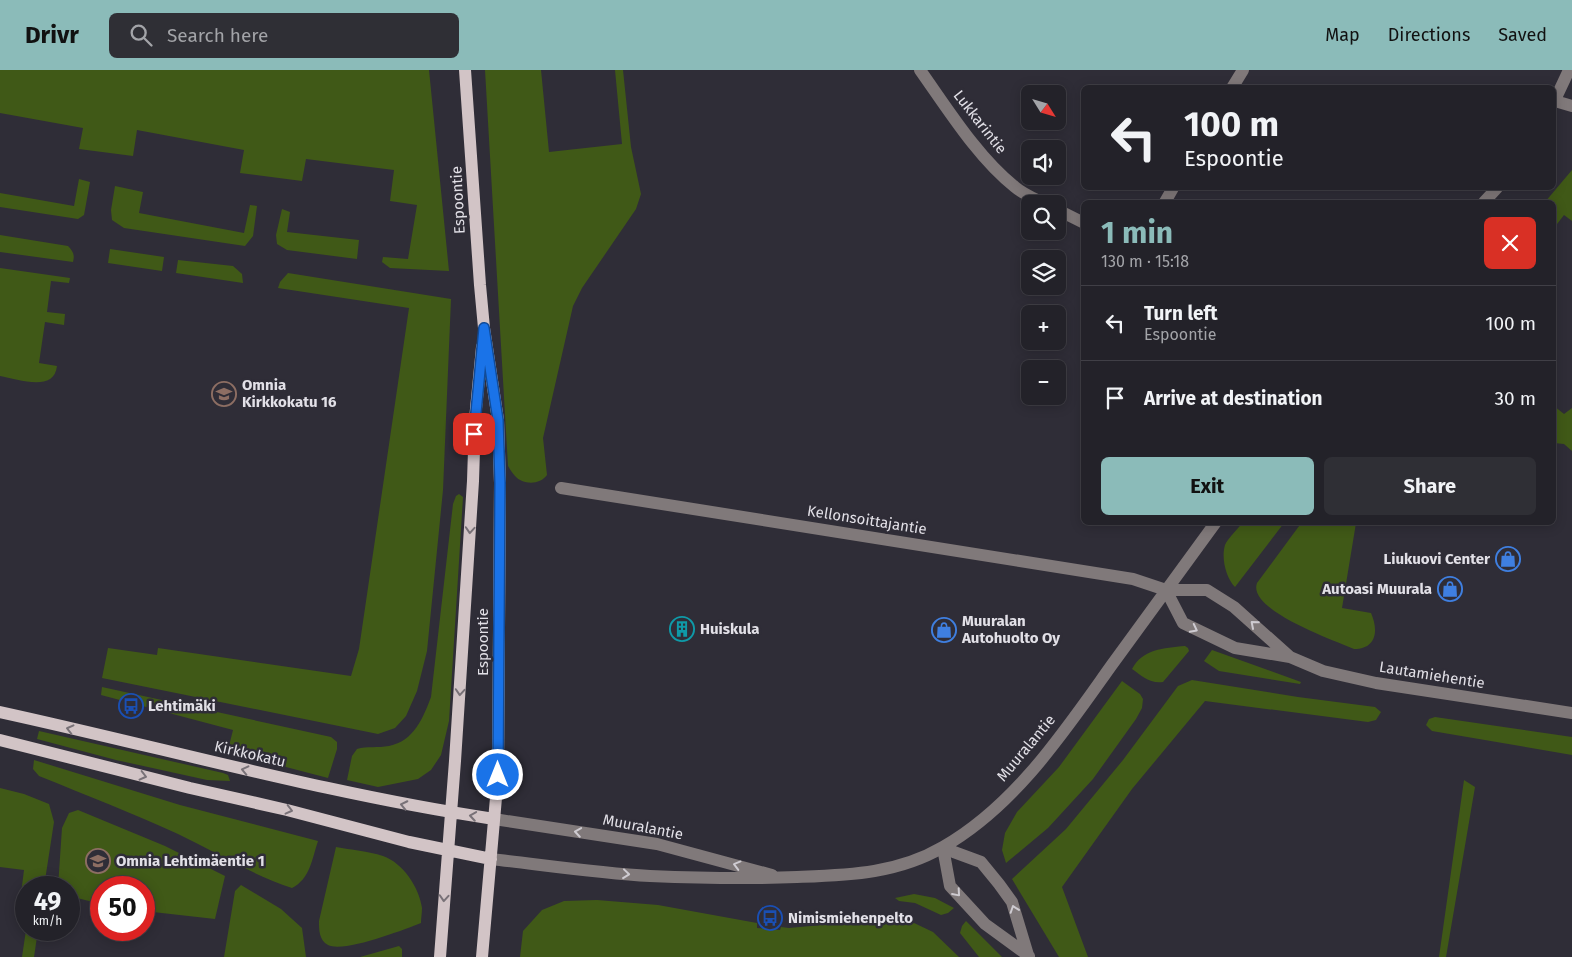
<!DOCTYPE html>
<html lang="en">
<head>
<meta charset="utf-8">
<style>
	body { margin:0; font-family:"Fira Sans",sans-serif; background:#2f2f35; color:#f1f3f6; height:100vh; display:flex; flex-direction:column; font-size:19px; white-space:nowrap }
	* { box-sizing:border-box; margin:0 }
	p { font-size:16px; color:#a3a4a8 }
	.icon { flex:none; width:28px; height:28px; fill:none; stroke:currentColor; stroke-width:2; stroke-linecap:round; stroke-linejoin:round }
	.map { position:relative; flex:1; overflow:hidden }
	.details { position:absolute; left:1081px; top:130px; width:475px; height:325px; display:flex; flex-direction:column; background:#232229; border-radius:8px; box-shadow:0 2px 12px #0003,0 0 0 1px #403f46 }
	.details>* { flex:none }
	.hud { position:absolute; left:1081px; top:15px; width:475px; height:105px; border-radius:8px; box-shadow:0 2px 12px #0003,0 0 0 1px #403f46; background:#232229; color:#f1f3f6; overflow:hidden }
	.needle { width:32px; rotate:127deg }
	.fabs { position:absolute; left:1021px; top:15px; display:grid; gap:10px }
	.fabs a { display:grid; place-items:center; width:45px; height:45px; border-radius:8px; background:#232229; box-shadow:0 2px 12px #0003,0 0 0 1px #403f46; font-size:25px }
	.speed { position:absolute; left:15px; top:806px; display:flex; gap:10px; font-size:25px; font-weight:700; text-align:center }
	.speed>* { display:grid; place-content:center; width:65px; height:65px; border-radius:50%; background:#232229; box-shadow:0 2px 12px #0003,0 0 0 1px #403f46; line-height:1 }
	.speed small { font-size:12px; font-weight:400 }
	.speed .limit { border:8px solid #d22; background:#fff; color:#111 }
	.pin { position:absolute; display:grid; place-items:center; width:42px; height:42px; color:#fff; margin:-21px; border-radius:10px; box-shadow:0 2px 8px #0006 }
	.me { position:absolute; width:55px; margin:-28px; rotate:0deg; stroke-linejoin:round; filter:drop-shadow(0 0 4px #0008) }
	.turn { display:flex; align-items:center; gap:18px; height:105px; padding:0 20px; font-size:22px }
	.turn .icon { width:65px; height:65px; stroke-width:2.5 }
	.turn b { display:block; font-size:35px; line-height:42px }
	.round { display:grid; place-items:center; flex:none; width:52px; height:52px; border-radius:8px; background:#2f2f35 }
	.overview { display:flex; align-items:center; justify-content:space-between; height:85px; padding:0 20px }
	h1 { font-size:30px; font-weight:700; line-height:38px; color:#8bbbb9 }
	.button { display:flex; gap:10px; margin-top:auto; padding:10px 20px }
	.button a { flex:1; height:58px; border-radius:8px; background:#8bbbb9; color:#111; font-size:20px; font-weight:700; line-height:58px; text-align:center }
	.button a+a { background:#2f2f35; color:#f1f3f6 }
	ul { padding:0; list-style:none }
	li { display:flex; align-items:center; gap:15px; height:75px; padding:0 20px; border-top:1px solid #403f46 }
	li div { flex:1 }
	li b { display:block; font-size:19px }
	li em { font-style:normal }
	header { display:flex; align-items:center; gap:30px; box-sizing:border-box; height:70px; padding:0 25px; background:#8bbbb9; color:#111 }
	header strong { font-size:24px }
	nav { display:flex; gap:28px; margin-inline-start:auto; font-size:18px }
	.search { width:350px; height:45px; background:#2f2f35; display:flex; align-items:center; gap:12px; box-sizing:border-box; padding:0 18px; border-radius:8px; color:#a3a4a8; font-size:19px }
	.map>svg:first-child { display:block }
	.green { fill:#405917 }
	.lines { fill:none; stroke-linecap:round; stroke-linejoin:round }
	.minor { stroke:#80797a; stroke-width:12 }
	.major { stroke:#d2c4c6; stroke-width:12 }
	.oneway { stroke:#787177 }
	.oneway2 { stroke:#cecbd1 }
	.route-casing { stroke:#114b97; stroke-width:12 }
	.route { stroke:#1a73e8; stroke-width:9 }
	.labels { text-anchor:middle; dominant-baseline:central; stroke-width:5; stroke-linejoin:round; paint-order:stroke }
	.street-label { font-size:15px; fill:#e2e0e7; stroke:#2f2d37 }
	.poi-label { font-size:15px; font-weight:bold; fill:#e2e0e7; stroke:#2f2d37; text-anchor:start }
</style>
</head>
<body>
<header>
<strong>Drivr</strong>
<div class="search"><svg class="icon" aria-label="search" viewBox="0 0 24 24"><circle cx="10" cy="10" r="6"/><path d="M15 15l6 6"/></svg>Search here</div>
<nav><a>Map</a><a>Directions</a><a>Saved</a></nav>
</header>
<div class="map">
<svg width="1572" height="887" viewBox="0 0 1572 887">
	<rect width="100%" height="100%" fill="#2f2d37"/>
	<path class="green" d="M 0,0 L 429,0 L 449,201 L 390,198 L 382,192 L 383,187 L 408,189 L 417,135 L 390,131 L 394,100 L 306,89 L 302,111 L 240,103 L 244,80 L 137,60 L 133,86 L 79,79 L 83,58 L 0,43 Z
		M 485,0 L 541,0 L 549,82 L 622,74 L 615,0 L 623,0 L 631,77 L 641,124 L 636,139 L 582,218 L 573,236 L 543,368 L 547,405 C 540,415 523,415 515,406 C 512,403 510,399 508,396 Z
		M 1572,100 L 1572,151 L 1564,145 L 1554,158 L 1554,132 L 1545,132 Z
		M 79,109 L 90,112 L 84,145 L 78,149 L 0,137 L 0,123 L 74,136 Z
		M 115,116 L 143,122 L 139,143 L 244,163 L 250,135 L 257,136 L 253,166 L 245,176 L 124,158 L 112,150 L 111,140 Z
		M 282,139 L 290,142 L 287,162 L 359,170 L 357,189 L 287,180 L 277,174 L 276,165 Z
		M 0,165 L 68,176 C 73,181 75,185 73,192 L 0,182 Z
		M 110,179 L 164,187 L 162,201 L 108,193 Z
		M 178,190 L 233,196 L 242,204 L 243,213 L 176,203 Z
		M 0,198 L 70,208 L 69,213 L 51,211 L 47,242 L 65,244 L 64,255 L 45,252 L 39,293 L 57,296 C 54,323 18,309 0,306 Z
		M 288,203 L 451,229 L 443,420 L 427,581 L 417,621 L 406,646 L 395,658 L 378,664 L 102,608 L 108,578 L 157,585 L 158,578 L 351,606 L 359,579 L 409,238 L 278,218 L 280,212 Z
		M 1554,336 L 1564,344 L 1572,338 L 1572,381 L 1564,374 L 1554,373 Z
		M 459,424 L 463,427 L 449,651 L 441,685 L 431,700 L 418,709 L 378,717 L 347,710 L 352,686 L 357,679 C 367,676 378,678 389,676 C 414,671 423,648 431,627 L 453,434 L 456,426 Z
		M 1243,452 L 1284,453 L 1235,517 C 1226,508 1221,488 1225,475 C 1228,468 1238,459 1243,452 Z
		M 1302,452 L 1356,453 L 1342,538 L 1371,543 C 1379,561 1376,579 1354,579 C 1334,570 1247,540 1257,513 Z
		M 1185,576 L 1188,578 L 1189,581 L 1163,612 C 1150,614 1142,606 1132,599 C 1143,579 1163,578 1185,576 Z
		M 1212,580 L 1301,612 L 1300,614 L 1219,601 L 1204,591 Z
		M 1192,610 L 1298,627 L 1375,637 L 1381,642 L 1376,650 L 1368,652 L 1205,631 L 1132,719 L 1062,817 L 1088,887 L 1059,887 L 1012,809 L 1066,759 L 1123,690 L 1178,616 Z
		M 1122,611 L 1140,624 L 1143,629 L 1142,638 L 1136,649 L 1093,709 L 1048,758 L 1006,793 L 1002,780 L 1005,763 L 1017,742 L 1059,697 Z
		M 102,617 L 331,667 L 337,672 L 337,679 L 328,708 L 286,697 L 229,676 L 233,660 L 101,625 Z
		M 1435,647 L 1572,667 L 1572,685 L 1432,661 L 1426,655 L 1429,649 Z
		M 39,661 L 223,703 L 228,705 L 230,711 L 207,710 L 116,690 L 37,669 Z
		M 34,690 L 180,735 L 318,771 C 312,789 310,809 292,818 C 252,805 216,782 178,764 C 132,743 86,725 39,706 L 33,699 Z
		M 1464,710 L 1475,717 L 1446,887 L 1439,887 Z
		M 0,718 L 24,724 L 49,734 L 54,752 L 44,817 L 26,818 L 26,825 L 21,824 L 24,800 L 0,797 Z
		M 78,740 L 165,776 L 225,806 L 215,849 L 144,841 L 144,818 L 101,818 L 101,834 L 69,826 L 69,818 L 58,817 L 62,758 L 69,743 Z
		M 336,777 C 351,780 368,781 383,786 C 403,793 419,817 422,838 C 422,843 421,848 421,853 C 403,860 344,883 328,875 C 319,870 319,860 319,851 Z
		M 241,815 L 281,839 L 302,858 L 306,887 L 224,887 L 235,821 Z
		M 914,824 L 935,828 L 954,838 L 948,843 L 941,845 L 915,833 L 899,831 L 895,828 Z
		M 597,830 L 658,835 L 757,853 L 757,858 L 780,860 L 781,857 L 789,858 L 886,849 L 912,852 L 933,862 L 959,887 L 520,887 L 523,861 L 542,840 L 564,831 Z
		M 966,851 L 1002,887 L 979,887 L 960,863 L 962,856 Z
		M 26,860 L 38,860 L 34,887 L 22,887 Z
		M 399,876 L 402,879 L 402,887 L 360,887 Z"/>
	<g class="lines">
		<path class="minor" d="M 920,0 C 947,38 978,88 1015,117 C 1023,124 1035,129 1045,134
			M 1232,18 L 1243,0
			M 1555,31 L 1572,36
			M 1554,32 L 1569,0
			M 1165,132 L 1173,118
			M 1484,132 L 1497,118
			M 1058,140 L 1084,153
			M 561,418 L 1133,509 L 1166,520 L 1207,520 L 1234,537 L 1290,587
			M 1166,520 L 1183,553 L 1235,578 L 1290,587 L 1323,601 L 1376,613 L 1572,643
			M 494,749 L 657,774 L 772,805
			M 943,778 L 981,792 L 999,814 L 1012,832 L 1028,885
			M 943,778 L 950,816 L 985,854 L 1029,886
			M 491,789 C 544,795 597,803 650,806 C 699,808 748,809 797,807 C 848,805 897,804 943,777 C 1015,736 1064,662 1111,596 C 1146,548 1181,500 1216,452"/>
		<path class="major" d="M 465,0 L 480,215 L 484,258 L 498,350 L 500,413 L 498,705 L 482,887
			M 0,642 C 165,678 327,724 494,749
			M 0,670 L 190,718 L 287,740 L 409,772 L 491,789
			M 440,887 L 455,691 L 473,411 L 475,349 L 482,277"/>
	</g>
	<defs><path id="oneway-chevron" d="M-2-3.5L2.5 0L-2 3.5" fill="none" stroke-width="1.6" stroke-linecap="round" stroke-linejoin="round" transform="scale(1.25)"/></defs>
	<g class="oneway">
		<use href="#oneway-chevron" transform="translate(470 460) rotate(94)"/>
		<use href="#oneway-chevron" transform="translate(460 622) rotate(94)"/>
		<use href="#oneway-chevron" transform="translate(70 659) rotate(-166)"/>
		<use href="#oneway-chevron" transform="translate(245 700) rotate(-167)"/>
		<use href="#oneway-chevron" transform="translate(143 706) rotate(14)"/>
		<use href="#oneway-chevron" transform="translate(404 735) rotate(-168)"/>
		<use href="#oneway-chevron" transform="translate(289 740) rotate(14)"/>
		<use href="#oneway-chevron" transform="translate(473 746) rotate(-171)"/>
		<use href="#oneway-chevron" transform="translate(444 828) rotate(94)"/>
	</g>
	<g class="oneway2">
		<use href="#oneway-chevron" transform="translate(1254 554) rotate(-139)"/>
		<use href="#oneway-chevron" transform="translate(1194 559) rotate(27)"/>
		<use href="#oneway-chevron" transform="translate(578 762) rotate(-171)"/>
		<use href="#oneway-chevron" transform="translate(737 795) rotate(-165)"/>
		<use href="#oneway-chevron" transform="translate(626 804) rotate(6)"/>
		<use href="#oneway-chevron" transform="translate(957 823) rotate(49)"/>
		<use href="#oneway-chevron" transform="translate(1014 839) rotate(-109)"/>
	</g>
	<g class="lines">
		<defs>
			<path id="route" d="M 474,364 L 484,258 L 498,350 L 500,413 L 498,705"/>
		</defs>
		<use href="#route" class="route-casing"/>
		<use href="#route" class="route"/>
	</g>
	<defs>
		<symbol id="school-ring" viewBox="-11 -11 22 22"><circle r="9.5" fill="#2f2d37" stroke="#8d6e63" stroke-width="1.5"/><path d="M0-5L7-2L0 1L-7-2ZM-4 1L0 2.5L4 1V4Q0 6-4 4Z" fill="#8d6e63"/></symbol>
		<symbol id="shop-ring" viewBox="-11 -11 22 22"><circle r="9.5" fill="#2f2d37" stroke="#3f7fe0" stroke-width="1.5"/><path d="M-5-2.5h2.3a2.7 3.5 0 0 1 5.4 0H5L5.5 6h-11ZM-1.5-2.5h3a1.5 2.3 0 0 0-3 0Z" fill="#3f7fe0"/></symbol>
		<symbol id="building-ring" viewBox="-11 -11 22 22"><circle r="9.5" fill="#2f2d37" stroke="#0f9aa8" stroke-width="1.5"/><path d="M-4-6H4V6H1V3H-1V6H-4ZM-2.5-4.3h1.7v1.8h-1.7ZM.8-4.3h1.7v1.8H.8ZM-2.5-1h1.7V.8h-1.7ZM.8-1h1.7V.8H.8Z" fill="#0f9aa8"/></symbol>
		<symbol id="bus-ring" viewBox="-11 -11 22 22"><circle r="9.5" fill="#2f2d37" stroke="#1a4fb4" stroke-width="1.5"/><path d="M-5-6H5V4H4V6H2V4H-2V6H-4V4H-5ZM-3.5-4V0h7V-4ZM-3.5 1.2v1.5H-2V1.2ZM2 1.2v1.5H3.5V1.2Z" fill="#1a4fb4"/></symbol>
	</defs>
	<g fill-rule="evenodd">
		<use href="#school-ring" x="210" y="310" width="28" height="28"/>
		<use href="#shop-ring" x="1494" y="475" width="28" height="28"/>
		<use href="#shop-ring" x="1436" y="505" width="28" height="28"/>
		<use href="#building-ring" x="668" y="545" width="28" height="28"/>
		<use href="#shop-ring" x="930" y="546" width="28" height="28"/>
		<use href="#bus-ring" x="117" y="622" width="28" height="28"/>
		<use href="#school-ring" x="84" y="777" width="28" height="28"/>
		<use href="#bus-ring" x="756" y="834" width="28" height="28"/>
	</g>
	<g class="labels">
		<g class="street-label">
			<text transform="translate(980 52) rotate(52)">Lukkarintie</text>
			<text transform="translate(458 130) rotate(-93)">Espoontie</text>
			<text transform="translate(867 450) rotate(9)">Kellonsoittajantie</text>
			<text transform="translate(483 572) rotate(-90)">Espoontie</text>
			<text transform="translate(1432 605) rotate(9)">Lautamiehentie</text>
			<text transform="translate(1026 678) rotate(-50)">Muuralantie</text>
			<text transform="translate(250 684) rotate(13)">Kirkkokatu</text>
			<text transform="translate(643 757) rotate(11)">Muuralantie</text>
		</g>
		<g class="poi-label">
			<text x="242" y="315">Omnia<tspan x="242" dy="17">Kirkkokatu 16</tspan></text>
			<text x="1490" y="489" text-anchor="end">Liukuovi Center</text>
			<text x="1432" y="519" text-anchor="end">Autoasi Muurala</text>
			<text x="962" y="551">Muuralan<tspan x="962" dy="17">Autohuolto Oy</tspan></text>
			<text x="700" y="559">Huiskula</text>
			<text x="148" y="636">Lehtimäki</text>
			<text x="116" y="791">Omnia Lehtimäentie 1</text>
			<text x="788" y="848">Nimismiehenpelto</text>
		</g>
	</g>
</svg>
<div class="fabs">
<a><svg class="needle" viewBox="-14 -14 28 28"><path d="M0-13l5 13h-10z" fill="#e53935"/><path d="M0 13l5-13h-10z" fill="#a3a4a8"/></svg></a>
<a><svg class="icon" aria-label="sound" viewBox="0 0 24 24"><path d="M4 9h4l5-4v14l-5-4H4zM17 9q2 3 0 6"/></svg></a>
<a><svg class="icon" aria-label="search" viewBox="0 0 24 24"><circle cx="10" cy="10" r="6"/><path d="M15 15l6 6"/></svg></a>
<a><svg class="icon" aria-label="layers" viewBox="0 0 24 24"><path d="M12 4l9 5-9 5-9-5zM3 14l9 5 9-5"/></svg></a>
<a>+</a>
<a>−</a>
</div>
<div class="speed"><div>49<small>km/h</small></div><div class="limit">50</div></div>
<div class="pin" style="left:474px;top:364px;background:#d93025"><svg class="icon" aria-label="arrive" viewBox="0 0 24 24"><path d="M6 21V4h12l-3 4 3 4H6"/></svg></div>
<svg class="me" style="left:498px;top:705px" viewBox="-20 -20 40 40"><circle r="17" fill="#1a73e8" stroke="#fff" stroke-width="3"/><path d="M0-11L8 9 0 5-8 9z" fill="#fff"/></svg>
<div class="hud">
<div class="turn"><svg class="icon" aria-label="left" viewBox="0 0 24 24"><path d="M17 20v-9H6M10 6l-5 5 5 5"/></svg><div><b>100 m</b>Espoontie</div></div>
</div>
<section class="details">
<div class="overview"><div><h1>1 min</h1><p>130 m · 15:18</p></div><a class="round" style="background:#d93025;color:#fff"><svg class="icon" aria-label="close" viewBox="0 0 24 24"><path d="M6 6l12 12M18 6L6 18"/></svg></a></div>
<ul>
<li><svg class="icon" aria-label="left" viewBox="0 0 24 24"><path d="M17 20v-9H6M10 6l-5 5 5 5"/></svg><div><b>Turn left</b><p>Espoontie</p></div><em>100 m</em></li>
<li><svg class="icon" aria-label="arrive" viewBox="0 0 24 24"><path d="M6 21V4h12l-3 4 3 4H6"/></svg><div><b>Arrive at destination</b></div><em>30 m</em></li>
</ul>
<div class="button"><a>Exit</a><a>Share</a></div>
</section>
</div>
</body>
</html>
